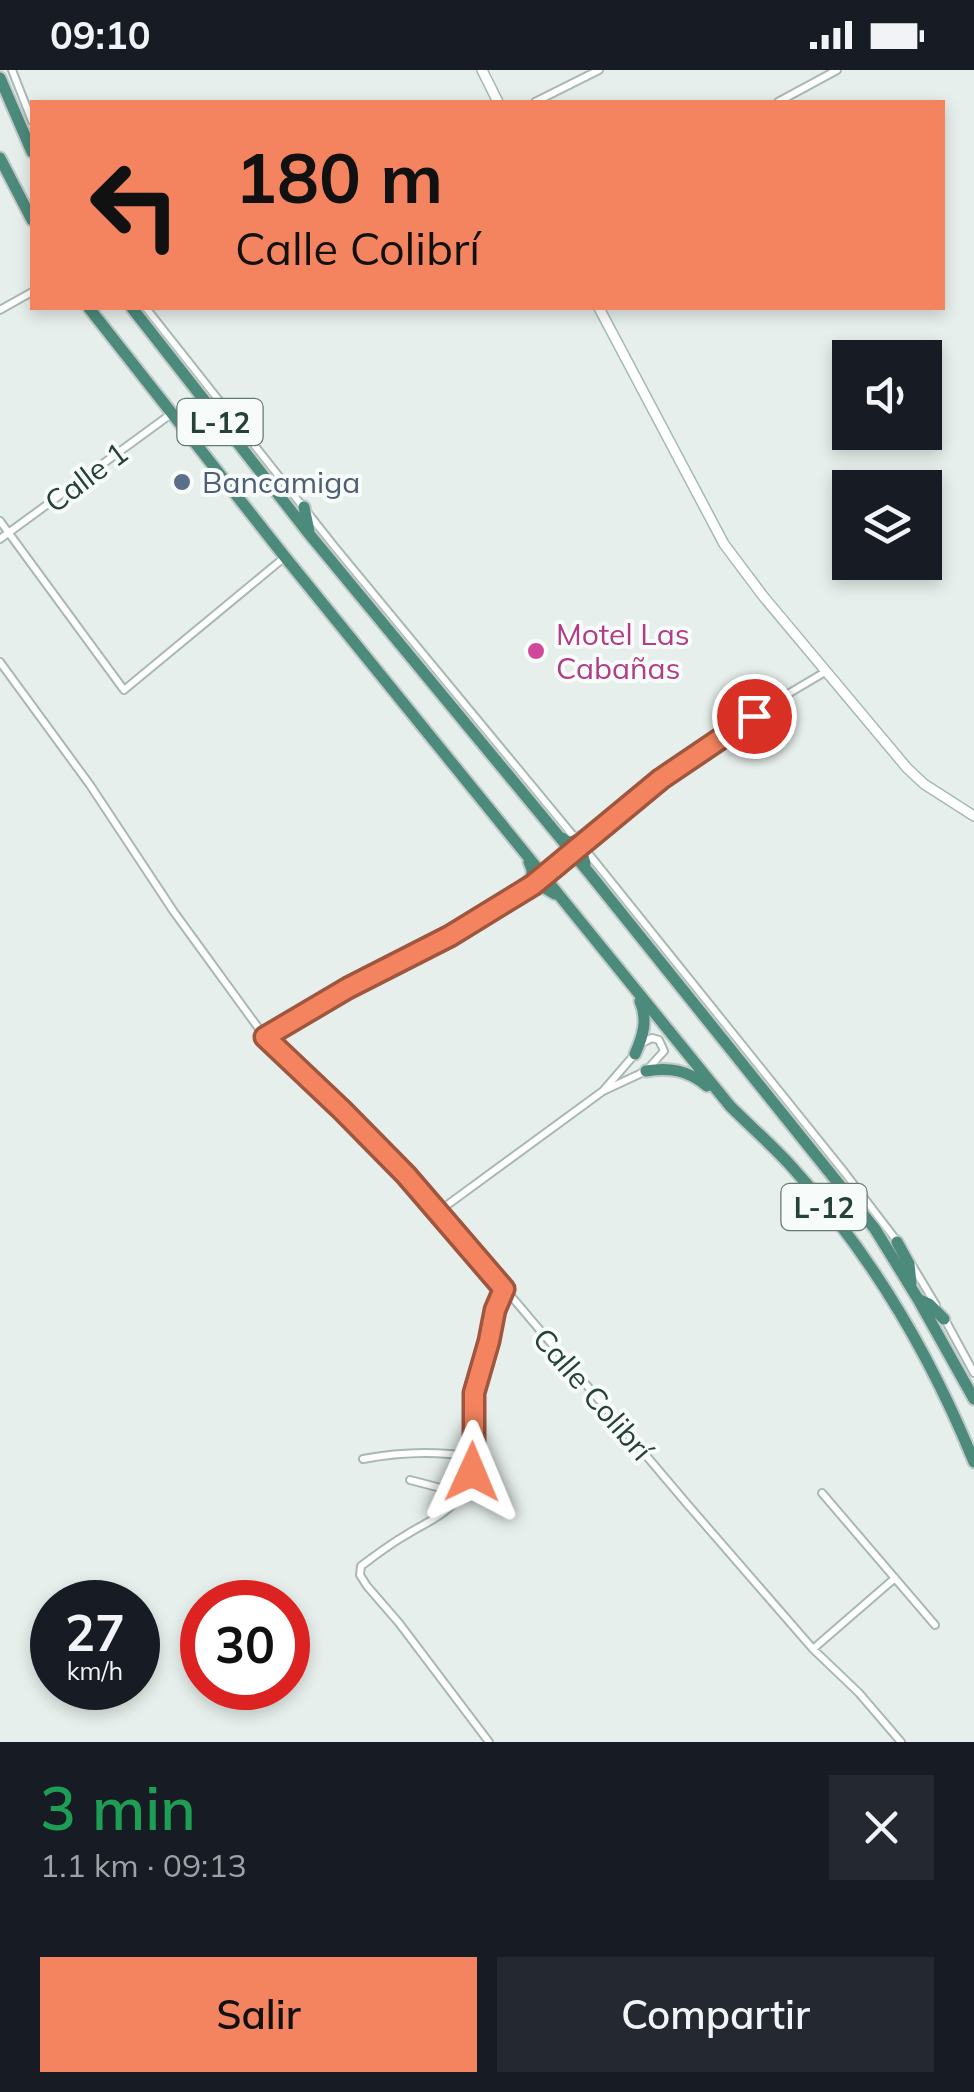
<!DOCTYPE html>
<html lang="es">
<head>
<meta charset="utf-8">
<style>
	body { margin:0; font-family:Mulish,sans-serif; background:#242831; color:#f1f3f6; height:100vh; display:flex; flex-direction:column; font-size:38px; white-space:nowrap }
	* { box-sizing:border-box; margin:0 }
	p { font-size:32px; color:#9ea1a6 }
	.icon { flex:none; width:55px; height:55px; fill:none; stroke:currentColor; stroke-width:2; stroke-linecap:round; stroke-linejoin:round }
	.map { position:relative; height:1672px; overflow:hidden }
	.drawer { display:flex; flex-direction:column; background:#171b24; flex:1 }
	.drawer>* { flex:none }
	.hud { position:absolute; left:30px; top:30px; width:915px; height:210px; border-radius:0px; box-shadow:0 5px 15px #0003; background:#f4845f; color:#111; overflow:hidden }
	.fabs { position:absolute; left:832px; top:270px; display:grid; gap:20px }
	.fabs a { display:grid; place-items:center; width:110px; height:110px; border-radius:0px; background:#171b24; box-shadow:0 5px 15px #0003; font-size:50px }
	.speed { position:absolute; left:30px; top:1510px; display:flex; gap:20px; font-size:50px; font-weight:700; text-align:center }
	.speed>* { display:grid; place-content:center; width:130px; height:130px; border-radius:50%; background:#171b24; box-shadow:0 5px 15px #0003; line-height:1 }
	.speed small { font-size:25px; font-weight:400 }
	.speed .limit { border:15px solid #d22; background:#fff; color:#111 }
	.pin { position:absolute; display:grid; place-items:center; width:85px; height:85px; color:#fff; margin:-42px; border:5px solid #fff; border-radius:50%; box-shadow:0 2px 10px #0007 }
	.me { position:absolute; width:110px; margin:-55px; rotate:1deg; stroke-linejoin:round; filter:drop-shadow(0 0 8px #0008) }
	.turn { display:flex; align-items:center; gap:35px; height:210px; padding:0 40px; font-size:45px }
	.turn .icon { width:130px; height:130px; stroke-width:2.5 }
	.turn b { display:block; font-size:70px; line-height:85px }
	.round { display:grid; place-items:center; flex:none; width:105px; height:105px; border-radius:0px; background:#242831 }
	.headline { display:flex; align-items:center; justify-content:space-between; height:170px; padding:0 40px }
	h1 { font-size:60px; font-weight:600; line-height:75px; color:#1e9e55 }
	.action { display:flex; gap:20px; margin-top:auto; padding:20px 40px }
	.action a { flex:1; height:115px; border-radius:0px; background:#f4845f; color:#111; font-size:40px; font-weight:600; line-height:115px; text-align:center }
	.action a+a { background:#242831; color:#f1f3f6 }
	.status { display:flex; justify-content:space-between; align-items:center; height:70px; padding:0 50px; background:#171b24; direction:ltr }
	.status svg { height:28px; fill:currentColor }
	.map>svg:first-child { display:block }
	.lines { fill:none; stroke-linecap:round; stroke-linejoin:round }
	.minor-casing { stroke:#a8b8b2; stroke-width:10 }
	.secondary-casing { stroke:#a4bbb3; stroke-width:12 }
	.trunk-casing { stroke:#c2cac8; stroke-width:15 }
	.minor { stroke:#fff; stroke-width:6 }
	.secondary { stroke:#fff; stroke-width:9 }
	.trunk { stroke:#4c8a7c; stroke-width:11 }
	.minor-bridge-casing { stroke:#a8b8b2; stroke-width:10; stroke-linecap:butt }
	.minor-bridge { stroke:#fff; stroke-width:6 }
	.route-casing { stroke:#9f563e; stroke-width:25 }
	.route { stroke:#f4845f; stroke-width:18 }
	.service-dot { fill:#5c6f8a; stroke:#f7fbf9; stroke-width:4 }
	.hotel-dot { fill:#d1479c; stroke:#f7fbf9; stroke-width:4 }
	.labels { text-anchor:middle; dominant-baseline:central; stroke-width:8; stroke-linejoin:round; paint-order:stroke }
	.shield { fill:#f7fbf9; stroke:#637a73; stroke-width:2.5 }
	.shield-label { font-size:28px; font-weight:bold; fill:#24423a }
	.street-label { font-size:30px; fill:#24423a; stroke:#f7fbf9 }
	.service-label { font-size:30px; fill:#4e5e75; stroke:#f7fbf9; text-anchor:start }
	.hotel-label { font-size:30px; fill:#b23c85; stroke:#f7fbf9; text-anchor:start }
</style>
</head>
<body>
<div class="status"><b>09:10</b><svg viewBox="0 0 49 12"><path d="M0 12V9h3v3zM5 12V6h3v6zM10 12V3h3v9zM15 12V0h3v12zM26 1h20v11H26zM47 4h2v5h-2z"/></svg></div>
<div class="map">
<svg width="974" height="1672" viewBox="0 0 974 1672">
	<rect width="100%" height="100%" fill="#e6efeb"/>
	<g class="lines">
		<defs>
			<path id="minor" d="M 12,0 L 32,51
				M 535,32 L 599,0
				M 778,32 L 837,0
				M 146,238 L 334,476 L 576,769
				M 0,240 L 32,222
				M 0,451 L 124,620 L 285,487
				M 0,469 L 171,344
				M 0,592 L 90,715 L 174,842 L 265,967 L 342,1040 L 439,1141 L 688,1435 L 813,1579 L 859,1623 L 901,1672
				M 661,709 L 781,628 L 825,602
				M 584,778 L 845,1103 L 897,1171
				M 446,868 L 492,840
				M 432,875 L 465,863 L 532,820
				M 415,883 L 529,812
				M 265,967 L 310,938 L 417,882
				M 603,1021 L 635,984
				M 439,1141 L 603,1021 L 646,1001 L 664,981 L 659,970 L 652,968 L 642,973
				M 912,1195 L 936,1235
				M 943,1246 L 974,1303
				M 363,1389 C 399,1382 438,1381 474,1387
				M 410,1410 L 460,1423
				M 822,1423 L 935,1555
				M 813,1579 L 895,1508
				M 489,1672 L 399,1553 L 367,1516 L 360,1505 L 361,1496 C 376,1485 390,1474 406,1465 C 421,1455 440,1448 452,1435 C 485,1398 469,1373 473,1331 C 475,1311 484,1291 489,1271 C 494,1253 495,1235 504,1219"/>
			<path id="secondary" d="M 482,0 L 498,32
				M 599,238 L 724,474 L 763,526 L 907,698 L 924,714 L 974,746"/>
			<path id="trunk" d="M 0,8 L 32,82
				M 0,88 L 32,150
				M 89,238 L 285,487 L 730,1036 C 750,1056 772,1075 791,1096 C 870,1182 930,1284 974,1392
				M 132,238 L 310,465 L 590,804 L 875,1159 L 918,1229 L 974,1329
				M 304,437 L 309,461
				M 562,768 L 569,773 L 584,766 L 653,714
				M 585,794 L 582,782 L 585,778 L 645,728 L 658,713
				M 527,813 L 532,807 L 532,799 L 529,792
				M 532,820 L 543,817 L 555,824
				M 635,984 C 643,966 648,950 640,931
				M 646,1001 C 669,997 688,1000 707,1016
				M 897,1172 L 909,1194 L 911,1213
				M 920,1230 L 929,1234 L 944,1249"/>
		</defs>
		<use href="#minor" class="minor-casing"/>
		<use href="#secondary" class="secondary-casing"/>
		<use href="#trunk" class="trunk-casing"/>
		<use href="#minor" class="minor"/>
		<use href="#secondary" class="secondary"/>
		<use href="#trunk" class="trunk"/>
		<defs>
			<path id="minor-bridge" d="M 492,840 L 533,815 L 661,709"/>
		</defs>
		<use href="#minor-bridge" class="minor-bridge-casing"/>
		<use href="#minor-bridge" class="minor-bridge"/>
	</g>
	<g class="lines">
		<defs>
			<path id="route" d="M 472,1402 L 474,1387 L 474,1323 L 489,1271 L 495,1240 L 504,1219 L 406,1105 L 342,1040 L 265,967 L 348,918 L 450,866 L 533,815 L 661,709 L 754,646"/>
		</defs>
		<use href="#route" class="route-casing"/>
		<use href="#route" class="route"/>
	</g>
	<circle class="service-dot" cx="182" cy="412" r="10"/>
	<circle class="hotel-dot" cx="536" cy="581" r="10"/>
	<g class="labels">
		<g class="shield">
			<rect x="177.5" y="329" width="85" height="46" rx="8"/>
			<rect x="781.5" y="1114" width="85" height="46" rx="8"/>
		</g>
		<g class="shield-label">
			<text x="220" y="352">L-12</text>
			<text x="824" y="1137">L-12</text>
		</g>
		<g class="street-label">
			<text transform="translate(86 407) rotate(-37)">Calle 1</text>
			<text transform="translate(593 1324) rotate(49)">Calle Colibrí</text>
		</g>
		<g class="service-label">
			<text x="202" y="412">Bancamiga</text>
		</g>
		<g class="hotel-label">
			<text x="556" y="564">Motel Las<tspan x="556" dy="34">Cabañas</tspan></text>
		</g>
	</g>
</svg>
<div class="fabs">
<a><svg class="icon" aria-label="sound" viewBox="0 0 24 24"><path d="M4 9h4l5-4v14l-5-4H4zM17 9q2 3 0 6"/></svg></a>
<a><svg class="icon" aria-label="layers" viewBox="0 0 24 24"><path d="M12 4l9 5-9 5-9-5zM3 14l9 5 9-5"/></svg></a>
</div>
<div class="speed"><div>27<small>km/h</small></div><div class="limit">30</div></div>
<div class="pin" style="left:754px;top:646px;background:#d93025"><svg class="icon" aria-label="arrive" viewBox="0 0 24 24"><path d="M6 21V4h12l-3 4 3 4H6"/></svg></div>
<svg class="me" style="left:472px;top:1402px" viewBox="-20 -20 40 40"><path d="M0-17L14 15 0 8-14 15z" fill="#f4845f" stroke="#fff" stroke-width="4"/></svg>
<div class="hud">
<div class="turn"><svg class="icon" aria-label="left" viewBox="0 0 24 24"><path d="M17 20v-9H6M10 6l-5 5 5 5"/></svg><div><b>180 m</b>Calle Colibrí</div></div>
</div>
</div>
<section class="drawer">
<div class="headline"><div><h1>3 min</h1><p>1.1 km · 09:13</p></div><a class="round"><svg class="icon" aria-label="close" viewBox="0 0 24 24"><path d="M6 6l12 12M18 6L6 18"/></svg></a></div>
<div class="action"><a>Salir</a><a>Compartir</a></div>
</section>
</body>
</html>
